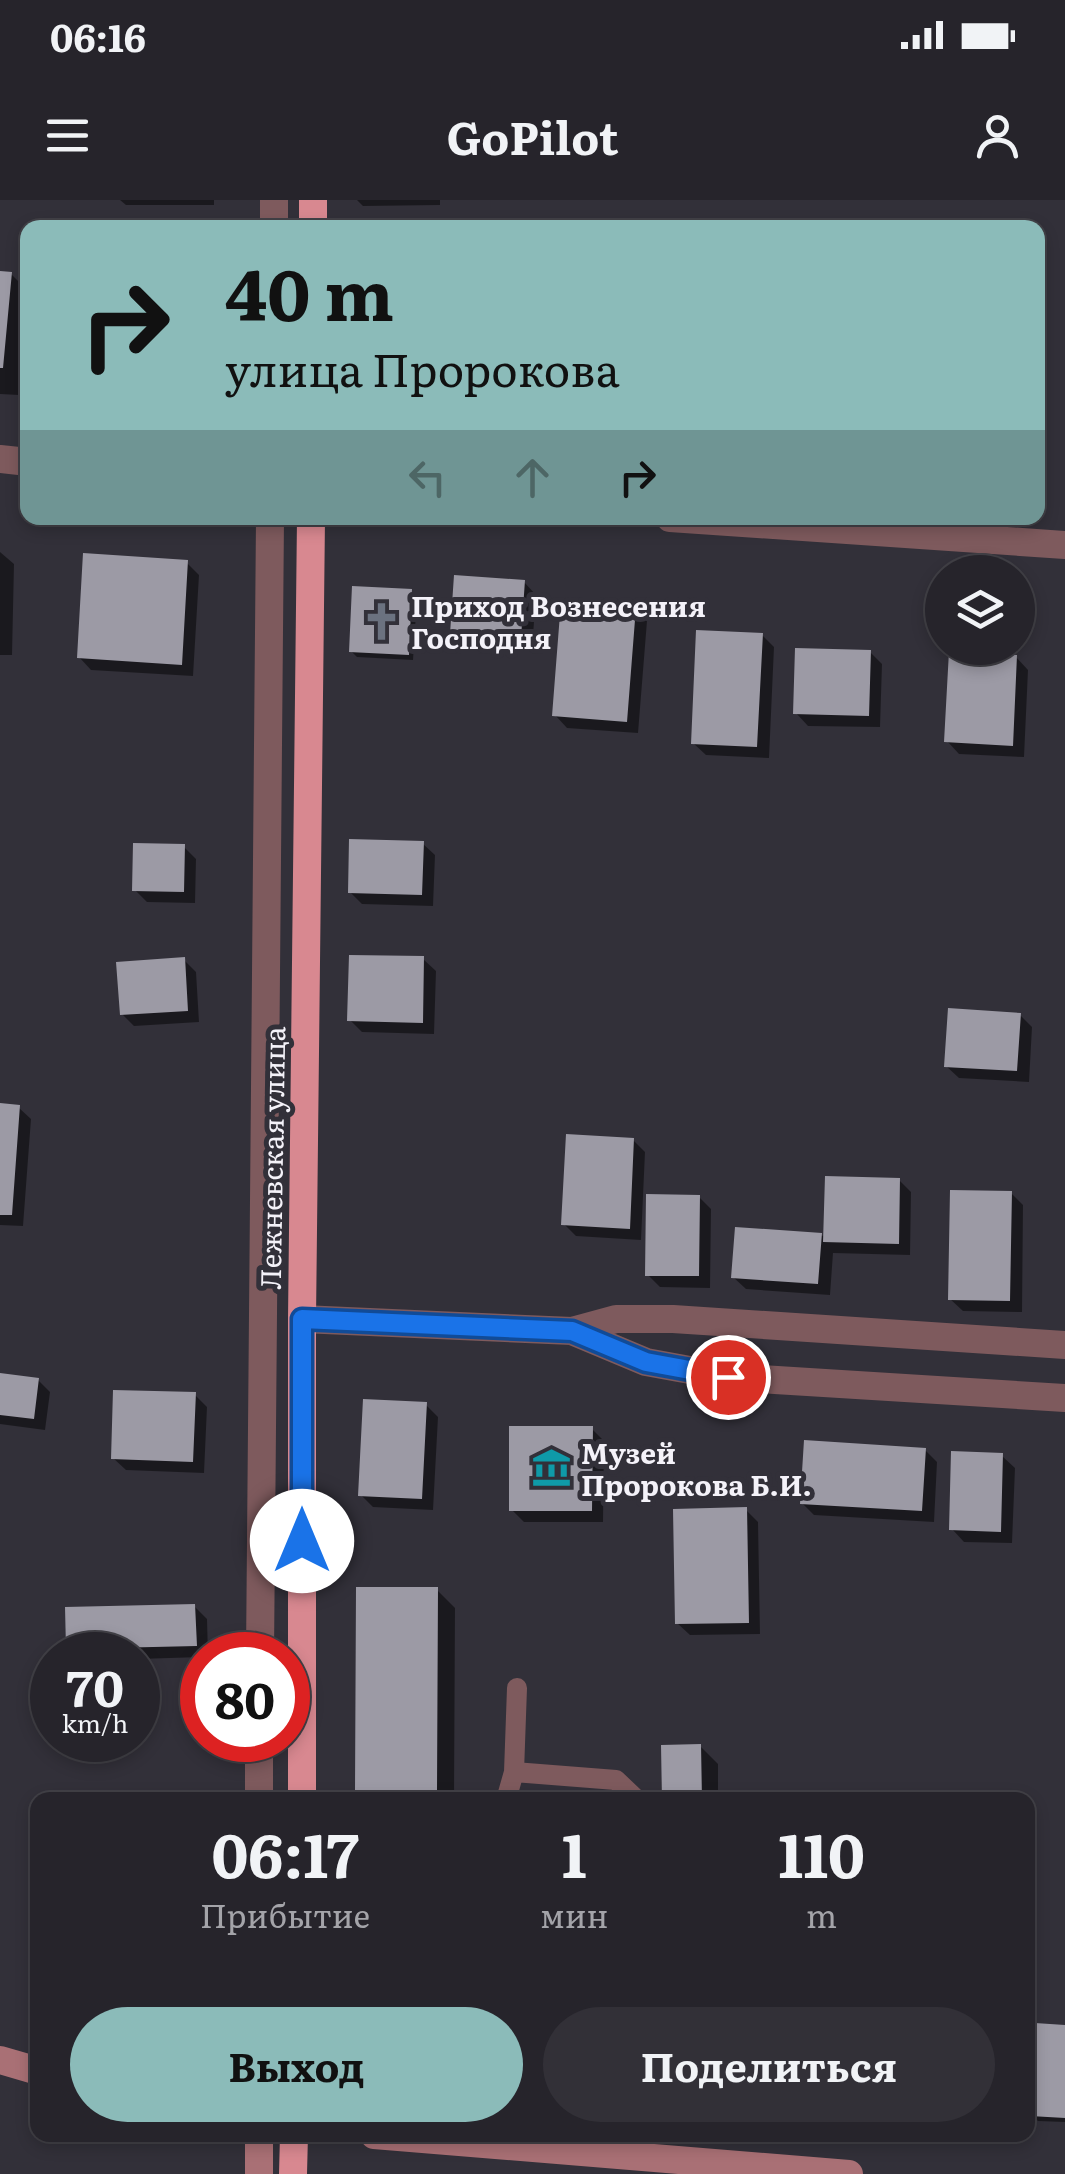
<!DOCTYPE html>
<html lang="ru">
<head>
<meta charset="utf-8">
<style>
	body { margin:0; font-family:Literata,serif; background:#323037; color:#f1f3f6; height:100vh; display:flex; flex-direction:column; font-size:38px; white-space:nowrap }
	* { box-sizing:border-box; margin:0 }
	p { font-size:32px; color:#a4a4a9 }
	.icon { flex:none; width:55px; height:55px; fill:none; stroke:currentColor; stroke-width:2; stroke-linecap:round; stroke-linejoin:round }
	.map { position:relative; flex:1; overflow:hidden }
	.sheet { position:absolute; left:30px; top:1592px; width:1005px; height:350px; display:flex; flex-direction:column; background:#26242b; border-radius:20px; box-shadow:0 5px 15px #0003,0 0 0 2px #424147 }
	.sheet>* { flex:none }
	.hud { position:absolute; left:20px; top:20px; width:1025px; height:305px; border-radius:20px; box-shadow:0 5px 15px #0003,0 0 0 2px #424147; background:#8bbbb9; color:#111; overflow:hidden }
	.fabs { position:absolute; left:925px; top:355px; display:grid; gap:20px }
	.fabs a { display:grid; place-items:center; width:110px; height:110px; border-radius:50%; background:#26242b; box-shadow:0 5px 15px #0003,0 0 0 2px #424147; font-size:50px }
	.speed { position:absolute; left:30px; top:1432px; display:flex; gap:20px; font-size:50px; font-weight:700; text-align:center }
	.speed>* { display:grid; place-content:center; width:130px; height:130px; border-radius:50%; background:#26242b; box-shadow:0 5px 15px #0003,0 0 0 2px #424147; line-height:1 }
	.speed small { font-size:25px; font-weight:400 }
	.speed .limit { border:15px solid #d22; background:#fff; color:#111 }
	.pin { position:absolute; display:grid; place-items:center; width:85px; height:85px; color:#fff; margin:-42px; border:5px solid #fff; border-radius:50%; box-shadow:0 2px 10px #0007 }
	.me { position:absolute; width:110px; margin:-55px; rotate:0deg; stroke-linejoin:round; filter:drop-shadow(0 0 8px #0008) }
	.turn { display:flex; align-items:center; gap:35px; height:210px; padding:0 40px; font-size:45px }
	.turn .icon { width:130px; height:130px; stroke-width:2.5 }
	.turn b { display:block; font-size:70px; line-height:85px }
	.lanes { display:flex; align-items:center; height:95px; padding:0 40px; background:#0003; justify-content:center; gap:50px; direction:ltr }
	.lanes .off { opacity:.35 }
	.eta { display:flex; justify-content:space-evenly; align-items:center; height:170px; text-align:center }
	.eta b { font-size:60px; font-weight:700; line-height:70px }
	.cta { display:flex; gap:20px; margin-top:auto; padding:20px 40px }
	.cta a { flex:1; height:115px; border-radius:60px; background:#8bbbb9; color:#111; font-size:40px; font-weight:700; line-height:115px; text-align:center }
	.cta a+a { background:#323037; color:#f1f3f6 }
	.status { display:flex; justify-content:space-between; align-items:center; height:70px; padding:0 50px; background:#26242b; direction:ltr }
	.status svg { height:28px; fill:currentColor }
	header { display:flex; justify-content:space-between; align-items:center; height:130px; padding:0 40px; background:#26242b; font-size:45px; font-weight:700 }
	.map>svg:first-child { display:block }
	.shadow { fill:#0007 }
	.building { fill:#9c9aa5 }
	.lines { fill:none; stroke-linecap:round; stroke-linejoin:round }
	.service { stroke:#7e5a5d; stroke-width:20 }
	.minor { stroke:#7e5a5d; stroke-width:28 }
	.secondary { stroke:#a97075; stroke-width:28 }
	.trunk { stroke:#d88890; stroke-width:28 }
	.route-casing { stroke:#114b97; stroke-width:25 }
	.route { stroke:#1a73e8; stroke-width:18 }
	.labels { text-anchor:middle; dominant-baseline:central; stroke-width:10; stroke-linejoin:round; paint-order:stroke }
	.poi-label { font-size:28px; font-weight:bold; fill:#f4f2f9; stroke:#323039; text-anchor:start }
	.street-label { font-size:28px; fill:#f4f2f9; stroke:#323039 }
</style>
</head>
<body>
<div class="status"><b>06:16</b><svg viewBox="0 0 49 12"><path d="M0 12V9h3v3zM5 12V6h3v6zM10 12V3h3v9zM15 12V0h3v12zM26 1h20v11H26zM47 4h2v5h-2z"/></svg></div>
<header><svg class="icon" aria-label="menu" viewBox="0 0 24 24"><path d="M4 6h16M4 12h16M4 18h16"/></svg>GoPilot<svg class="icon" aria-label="person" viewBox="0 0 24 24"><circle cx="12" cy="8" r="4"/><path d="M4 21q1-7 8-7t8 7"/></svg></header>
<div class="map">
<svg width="1065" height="1974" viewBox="0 0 1065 1974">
	<rect width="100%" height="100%" fill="#323039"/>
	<path class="shadow" d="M 120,0 L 214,0 L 214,5 L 126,5 Z
		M 357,0 L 440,0 L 440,5 L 363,6 Z
		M 0,73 L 11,74 L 28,91 L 19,195 L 0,194 Z
		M 0,352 L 14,364 L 12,455 L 0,455 Z
		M 187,363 L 199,375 L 193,476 L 91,470 L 79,457 Z
		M 524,382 L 536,395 L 532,449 L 465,445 L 452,433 Z
		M 411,391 L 417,397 L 413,460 L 357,457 L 352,452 Z
		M 634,409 L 647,421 L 638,533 L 567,528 L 555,515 Z
		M 762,435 L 774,447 L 769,558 L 706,555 L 693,543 Z
		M 870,452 L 882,464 L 880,527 L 808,526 L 796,513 Z
		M 1016,457 L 1028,470 L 1024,557 L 959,554 L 947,541 Z
		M 422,643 L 435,655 L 433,706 L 362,704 L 350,692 Z
		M 184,647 L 196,659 L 195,703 L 147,702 L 135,690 Z
		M 423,759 L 436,771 L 434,834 L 362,832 L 350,820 Z
		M 184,760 L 196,772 L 199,822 L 134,826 L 122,814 Z
		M 1020,815 L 1032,827 L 1029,882 L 959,878 L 946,866 Z
		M 0,906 L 18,907 L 31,919 L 23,1026 L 0,1025 Z
		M 633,940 L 645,952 L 641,1040 L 576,1036 L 564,1024 Z
		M 899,980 L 911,992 L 910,1055 L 833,1053 L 830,1095 L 746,1089 L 733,1077 L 737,1029 L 826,1036 Z
		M 1011,993 L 1023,1005 L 1022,1112 L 963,1111 L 950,1099 Z
		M 699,997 L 711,1009 L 710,1088 L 660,1087 L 648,1075 Z
		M 0,1175 L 38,1180 L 50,1192 L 45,1230 L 0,1224 Z
		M 194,1194 L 207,1207 L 204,1273 L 126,1270 L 113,1258 Z
		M 426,1205 L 438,1217 L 433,1310 L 373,1307 L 361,1295 Z
		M 592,1229 L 604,1241 L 603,1322 L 524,1322 L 512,1310 Z
		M 925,1250 L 937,1262 L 934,1322 L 814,1315 L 802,1303 Z
		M 1002,1256 L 1015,1268 L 1012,1343 L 964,1342 L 952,1329 Z
		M 746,1310 L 758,1322 L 760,1434 L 690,1435 L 677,1423 Z
		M 437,1390 L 455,1408 L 454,1600 L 366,1600 L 357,1591 Z
		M 194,1406 L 207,1419 L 208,1455 L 202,1455 L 202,1457 L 138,1459 L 138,1455 L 75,1455 L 68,1448 Z
		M 700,1546 L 718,1564 L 718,1600 L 664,1600 Z
		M 1065,1827 L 1065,1922 L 1038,1921 L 1032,1915 Z"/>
	<path class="building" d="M 0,71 L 12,72 L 3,168 L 0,168 Z
		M 83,353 L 188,360 L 182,465 L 77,458 Z
		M 454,375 L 525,380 L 521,438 L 450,434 Z
		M 352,386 L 412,389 L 409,455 L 349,452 Z
		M 561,401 L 636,407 L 627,522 L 552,516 Z
		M 696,430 L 763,433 L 757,547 L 691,544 Z
		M 795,448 L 871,450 L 869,516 L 793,514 Z
		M 949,451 L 1017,455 L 1013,546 L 944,542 Z
		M 349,639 L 424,641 L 422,695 L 348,693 Z
		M 133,643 L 185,644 L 184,692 L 132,691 Z
		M 349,755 L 424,756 L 423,823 L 347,821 Z
		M 185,757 L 188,811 L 120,815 L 116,762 Z
		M 948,808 L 1021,813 L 1017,871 L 944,867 Z
		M 0,903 L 20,905 L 12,1015 L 0,1015 Z
		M 566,934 L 634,938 L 630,1029 L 561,1025 Z
		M 825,976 L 900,978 L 899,1044 L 823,1042 Z
		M 950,990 L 1012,991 L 1010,1101 L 948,1100 Z
		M 646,994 L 700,995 L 699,1076 L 645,1076 Z
		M 735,1027 L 822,1033 L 818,1084 L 731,1078 Z
		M 0,1173 L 39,1178 L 34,1219 L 0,1215 Z
		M 113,1190 L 196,1192 L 193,1262 L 111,1259 Z
		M 363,1199 L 427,1202 L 422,1299 L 358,1296 Z
		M 509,1226 L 593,1226 L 592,1311 L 509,1311 Z
		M 804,1240 L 926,1248 L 922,1311 L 800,1304 Z
		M 951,1251 L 1003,1253 L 1001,1332 L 949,1330 Z
		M 747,1307 L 749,1423 L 675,1424 L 673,1309 Z
		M 356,1387 L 438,1387 L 437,1592 L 355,1592 Z
		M 195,1404 L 197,1446 L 66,1449 L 65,1407 Z
		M 701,1544 L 702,1600 L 662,1600 L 661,1545 Z
		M 1035,1823 L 1065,1825 L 1065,1918 L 1030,1916 Z"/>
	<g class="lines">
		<path class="service" d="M 514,1572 L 616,1580 L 637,1600
			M 506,1600 L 514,1572 L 517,1488"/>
		<path class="minor" d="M 274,28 L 274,0
			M 0,259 L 28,262
			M 670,318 L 1065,345
			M 302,1119 L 572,1131 L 616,1119 L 673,1119 L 1065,1145
			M 572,1131 L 646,1162 L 728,1177 L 1065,1198
			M 260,1455 L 270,318
			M 259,1600 L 259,1540"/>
		<path class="secondary" d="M 0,1860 L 38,1871
			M 374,1935 L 849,1974
			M 259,1974 L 259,1935"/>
		<path class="trunk" d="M 313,28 L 313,0
			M 302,1600 L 302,1119 L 311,318
			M 293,1974 L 294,1935"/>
	</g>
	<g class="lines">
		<defs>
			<path id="route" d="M 302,1341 L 302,1119 L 572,1131 L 646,1162 L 728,1177"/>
		</defs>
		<use href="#route" class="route-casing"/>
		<use href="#route" class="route"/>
	</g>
	<defs>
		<symbol id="church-bare" viewBox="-9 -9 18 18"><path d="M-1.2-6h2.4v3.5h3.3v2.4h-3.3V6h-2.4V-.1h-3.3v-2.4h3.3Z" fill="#6b7280" stroke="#323039" stroke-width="2.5" paint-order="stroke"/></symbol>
		<symbol id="museum-bare" viewBox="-9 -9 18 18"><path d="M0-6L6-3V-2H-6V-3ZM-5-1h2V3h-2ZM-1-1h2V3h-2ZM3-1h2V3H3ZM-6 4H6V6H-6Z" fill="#0f9aa8" stroke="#323039" stroke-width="2.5" paint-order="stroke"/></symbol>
	</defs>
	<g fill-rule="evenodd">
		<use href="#church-bare" x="354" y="394" width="55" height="55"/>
		<use href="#museum-bare" x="524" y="1240" width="55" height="55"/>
	</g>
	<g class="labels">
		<g class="poi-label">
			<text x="411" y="405">Приход Вознесения<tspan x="411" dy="32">Господня</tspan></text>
			<text x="581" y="1252">Музей<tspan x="581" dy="32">Пророкова Б.И.</tspan></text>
		</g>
		<g class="street-label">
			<text transform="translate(271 958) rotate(-89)">Лежневская улица</text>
		</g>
	</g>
</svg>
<div class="fabs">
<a><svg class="icon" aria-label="layers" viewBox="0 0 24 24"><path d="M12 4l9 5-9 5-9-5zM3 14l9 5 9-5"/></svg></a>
</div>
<div class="speed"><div>70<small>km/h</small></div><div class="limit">80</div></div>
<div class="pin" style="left:728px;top:1177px;background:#d93025"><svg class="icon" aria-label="arrive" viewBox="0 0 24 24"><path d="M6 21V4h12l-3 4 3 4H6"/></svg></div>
<svg class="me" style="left:302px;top:1341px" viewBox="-20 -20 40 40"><circle r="19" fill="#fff"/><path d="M0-13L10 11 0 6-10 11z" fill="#1a73e8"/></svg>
<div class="hud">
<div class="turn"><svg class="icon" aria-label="right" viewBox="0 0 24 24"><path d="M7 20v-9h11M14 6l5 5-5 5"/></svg><div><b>40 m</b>улица Пророкова</div></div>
<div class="lanes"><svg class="icon off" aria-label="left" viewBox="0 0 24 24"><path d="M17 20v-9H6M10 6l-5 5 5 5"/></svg><svg class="icon off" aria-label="ahead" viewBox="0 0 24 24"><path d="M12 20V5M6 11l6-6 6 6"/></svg><svg class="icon" aria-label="right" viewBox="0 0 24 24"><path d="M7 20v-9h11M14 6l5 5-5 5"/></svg></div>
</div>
<section class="sheet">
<div class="eta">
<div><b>06:17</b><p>Прибытие</p></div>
<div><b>1</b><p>мин</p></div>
<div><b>110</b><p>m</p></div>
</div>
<div class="cta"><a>Выход</a><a>Поделиться</a></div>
</section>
</div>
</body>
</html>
